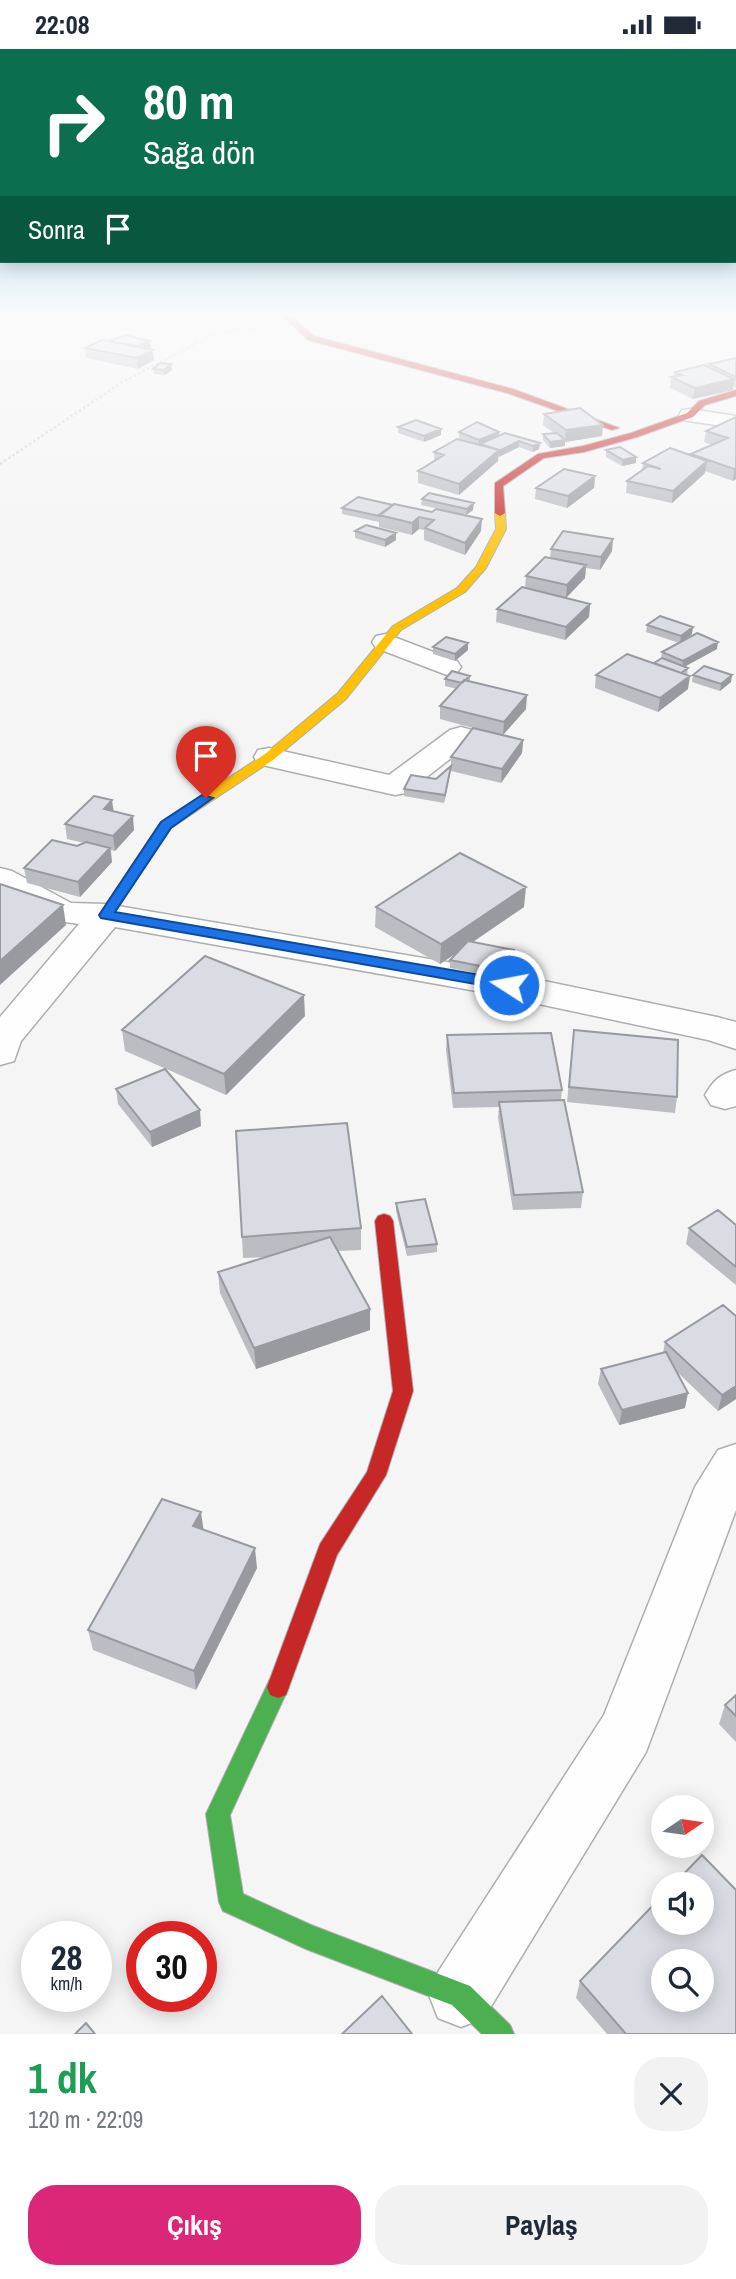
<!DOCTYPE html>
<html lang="tr">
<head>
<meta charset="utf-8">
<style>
	body { margin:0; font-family:"Archivo Narrow",sans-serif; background:#f2f2f3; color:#1f2937; height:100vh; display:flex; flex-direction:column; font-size:26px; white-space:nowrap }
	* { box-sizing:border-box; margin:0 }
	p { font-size:23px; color:#747a83 }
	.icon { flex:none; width:38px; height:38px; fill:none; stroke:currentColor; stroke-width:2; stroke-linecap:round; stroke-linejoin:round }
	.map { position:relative; height:1985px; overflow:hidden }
	.sheet { display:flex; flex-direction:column; background:#fff; flex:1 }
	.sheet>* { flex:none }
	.top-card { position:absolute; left:0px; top:0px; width:737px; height:214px; box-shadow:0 4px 18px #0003; background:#0b6e4f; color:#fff; overflow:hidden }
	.needle { width:46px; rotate:77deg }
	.tools { position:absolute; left:651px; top:1746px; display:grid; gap:14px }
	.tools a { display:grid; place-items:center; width:63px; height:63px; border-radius:50%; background:#fff; box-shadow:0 4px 18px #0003; font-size:35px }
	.speed { position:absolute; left:21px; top:1872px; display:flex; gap:14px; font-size:35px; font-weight:700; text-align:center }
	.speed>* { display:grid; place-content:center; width:91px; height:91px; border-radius:50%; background:#fff; box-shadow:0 4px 18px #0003; line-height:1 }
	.speed small { font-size:18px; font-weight:400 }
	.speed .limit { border:10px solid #d22; background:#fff; color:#111 }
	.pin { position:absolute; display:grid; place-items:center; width:60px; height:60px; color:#fff; margin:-72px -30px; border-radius:50% 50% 50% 0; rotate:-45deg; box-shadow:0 0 7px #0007 }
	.pin .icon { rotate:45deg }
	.me { position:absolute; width:77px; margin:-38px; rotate:281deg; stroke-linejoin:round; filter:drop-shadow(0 0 5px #0008) }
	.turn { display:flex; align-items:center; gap:24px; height:147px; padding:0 28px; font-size:32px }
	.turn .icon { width:91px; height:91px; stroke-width:2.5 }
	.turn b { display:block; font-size:49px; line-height:60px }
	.then { display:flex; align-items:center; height:66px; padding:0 28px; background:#0003; gap:14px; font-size:26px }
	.round { display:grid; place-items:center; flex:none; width:74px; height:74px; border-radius:28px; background:#f2f2f3 }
	.overview { display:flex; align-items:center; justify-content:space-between; height:119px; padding:0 28px }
	h1 { font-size:42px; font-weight:700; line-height:52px; color:#1e9e55 }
	.action { display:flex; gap:14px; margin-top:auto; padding:14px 28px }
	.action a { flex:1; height:80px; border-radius:28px; background:#db2777; color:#fff; font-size:28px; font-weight:700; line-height:80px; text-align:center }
	.action a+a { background:#f2f2f3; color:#1f2937 }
	.status { display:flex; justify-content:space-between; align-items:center; height:49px; padding:0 35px; background:#fff; direction:ltr }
	.status svg { height:19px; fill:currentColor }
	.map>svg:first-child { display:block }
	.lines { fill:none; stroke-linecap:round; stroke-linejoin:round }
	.street-casing { stroke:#aeaeae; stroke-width:3 }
	.fast-casing { stroke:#aeaeae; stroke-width:2 }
	.slow-casing { stroke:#aeaeae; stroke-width:2 }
	.jam-casing { stroke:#aeaeae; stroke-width:2 }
	.path { stroke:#d1d1d2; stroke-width:2.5; stroke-dasharray:2.5 2.5; stroke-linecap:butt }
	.street { fill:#fefefe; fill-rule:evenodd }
	.fast { fill:#4caf50; fill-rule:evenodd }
	.slow { fill:#ffc107; fill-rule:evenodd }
	.jam { fill:#c62828; fill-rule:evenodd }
	.wall { fill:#bbbdc3 }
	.shaded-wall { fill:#999a9f }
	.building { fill:#dadce3; stroke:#999a9f; stroke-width:2; fill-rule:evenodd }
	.route { fill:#1a73e8; stroke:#114b97; stroke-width:2 }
</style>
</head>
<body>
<div class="status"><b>22:08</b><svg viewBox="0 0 49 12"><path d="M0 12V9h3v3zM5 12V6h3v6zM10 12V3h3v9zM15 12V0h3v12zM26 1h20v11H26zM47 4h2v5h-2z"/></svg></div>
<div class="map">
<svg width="736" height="1985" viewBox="0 0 736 1985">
	<rect width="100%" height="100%" fill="#f5f5f6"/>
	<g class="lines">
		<defs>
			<path id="street" d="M 690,360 L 736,367 L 736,379 L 682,371 L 679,366 L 682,361 Z
				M 386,585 L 457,612 L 461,618 L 457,624 L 447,626 L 376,599 L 372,593 L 376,587 Z
				M 461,678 L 472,681 L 476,687 L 472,693 L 406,744 L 395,746 L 258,715 L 254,708 L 258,701 L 269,699 L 389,726 L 450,681 Z
				M 0,819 L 12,822 L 71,854 L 106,855 L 482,919 L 717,968 L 736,973 L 736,1000 L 708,991 L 482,943 L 115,878 L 21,992 L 14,1012 L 0,1016 L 0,968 L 79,875 L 52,871 L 0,843 Z
				M 736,1021 L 736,1057 L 725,1060 L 711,1056 L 705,1046 C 713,1032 720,1025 736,1021 Z
				M 736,1395 L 736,1461 L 646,1703 L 484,1969 L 461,1978 L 438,1969 L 429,1946 L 438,1923 L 604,1666 L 695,1438 L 718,1401 Z"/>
			<path id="fast" d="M 278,1627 L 286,1630 L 289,1638 L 230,1766 L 243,1845 L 311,1876 L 470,1937 L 510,1976 L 514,1985 L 482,1985 L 452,1956 L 306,1900 L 223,1862 L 219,1853 L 206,1765 L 270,1630 Z"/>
			<path id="slow" d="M 500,461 L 505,464 L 506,480 L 486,519 L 465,543 L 401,581 L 346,650 L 273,711 L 171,779 L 111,869 L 101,869 L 99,866 L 161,773 L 265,705 L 338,644 L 393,577 L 457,539 L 476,518 L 496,480 L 495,464 Z"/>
			<path id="jam" d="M 279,264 L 288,264 L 314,287 L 513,340 L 619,379 L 612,381 L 507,344 L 308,291 Z
				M 736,341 L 736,347 L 705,356 L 693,368 L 637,388 L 584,403 L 544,409 L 503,437 L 505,464 L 500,467 L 495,464 L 495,434 L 538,405 L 583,397 L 631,384 L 687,364 L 699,352 Z
				M 384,1165 L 390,1167 L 393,1172 L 413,1342 L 386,1426 L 337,1506 L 289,1638 L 286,1646 L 278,1649 L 270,1646 L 267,1638 L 320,1495 L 367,1423 L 393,1342 L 375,1172 L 378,1167 Z"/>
		</defs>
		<use href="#street" class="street-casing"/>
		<use href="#fast" class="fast-casing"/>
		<use href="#slow" class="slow-casing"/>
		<use href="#jam" class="jam-casing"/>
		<path class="path" d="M 0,415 L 121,334 L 208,288 L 241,279 L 265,283"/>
		<use href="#street" class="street"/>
		<use href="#fast" class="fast"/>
		<use href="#slow" class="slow"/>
		<use href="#jam" class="jam"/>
	</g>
	<path class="wall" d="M 110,292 L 150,292 L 151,298 L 147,299 L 154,311 L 138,320 L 86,309 L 85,299 Z
		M 736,309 L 736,339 L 733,338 L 733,341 L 693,350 L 670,339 L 671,328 L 674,328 L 675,323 L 709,319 L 709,315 Z
		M 171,315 L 172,321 L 165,326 L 154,325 L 153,320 Z
		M 544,365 L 602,387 L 565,393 L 565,397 L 550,399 L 543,391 L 543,385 L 554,384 L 543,376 Z
		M 736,368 L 736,430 L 733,432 L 705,422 L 705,424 L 672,454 L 626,444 L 627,432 L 642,422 L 643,414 L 691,406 L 691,405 L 712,396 L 704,393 L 706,382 Z
		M 398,378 L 441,386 L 424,393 L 398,384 Z
		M 459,383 L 499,383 L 499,387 L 540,394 L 539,400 L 533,403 L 519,398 L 498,408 L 498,412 L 459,446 L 418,434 L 418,422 L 434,412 L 434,403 L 473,394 L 459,389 Z
		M 606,401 L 636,414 L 622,417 L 606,408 Z
		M 595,427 L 594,439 L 567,459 L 535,450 L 536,439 Z
		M 358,448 L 481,482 L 465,506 L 424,491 L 424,481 L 419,480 L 412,486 L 379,478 L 379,473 L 342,465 L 342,459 Z
		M 422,450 L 473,461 L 466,466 L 421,456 Z
		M 355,482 L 396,491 L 385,498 L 355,489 Z
		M 551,500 L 612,502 L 600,521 L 586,519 L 585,529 L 566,549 L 590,555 L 589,568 L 565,591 L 496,573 L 497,560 L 525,539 L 526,527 L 550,509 Z
		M 647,576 L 692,585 L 683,592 L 717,600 L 684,618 L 688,619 L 687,626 L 688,640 L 658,663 L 595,639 L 596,626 L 654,614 L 661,610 L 662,603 L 679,594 L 646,583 Z
		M 468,594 L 468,601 L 455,612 L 433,605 L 433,598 Z
		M 693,626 L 731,633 L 720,642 L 692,633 Z
		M 470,627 L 470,633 L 526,660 L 503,686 L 523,691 L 522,704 L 501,734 L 451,722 L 451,708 L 488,683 L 440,670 L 440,657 L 457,640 L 445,637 L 445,630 Z
		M 451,717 L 450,725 L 444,754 L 404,747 L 404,740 L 436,730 Z
		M 113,762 L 134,781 L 115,802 L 111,801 L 112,813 L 80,848 L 27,834 L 24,819 L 84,794 L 67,790 L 65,775 Z
		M 376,858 L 524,858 L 473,893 L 514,901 L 513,908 L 505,930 L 450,919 L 450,911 L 457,904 L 440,915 L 375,878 Z
		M 305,967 L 226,1046 L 125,1002 L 122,981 Z
		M 574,981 L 677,1048 L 675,1064 L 567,1053 Z
		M 447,986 L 562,1041 L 561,1051 L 583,1143 L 581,1159 L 513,1161 L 498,1069 L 499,1058 L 453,1059 L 446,1001 Z
		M 116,1040 L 201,1077 L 152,1098 L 118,1055 Z
		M 396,1154 L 437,1195 L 437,1203 L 407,1207 L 396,1162 Z
		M 736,1176 L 736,1236 L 686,1195 L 689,1179 Z
		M 361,1179 L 361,1201 L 338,1202 L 370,1260 L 370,1281 L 256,1320 L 220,1244 L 218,1223 L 268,1208 L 243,1209 L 242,1188 Z
		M 736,1267 L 736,1350 L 718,1362 L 676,1322 L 685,1359 L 619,1376 L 598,1335 L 601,1320 L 663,1304 L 665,1293 Z
		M 203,1480 L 257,1519 L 196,1641 L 93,1601 L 88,1581 Z
		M 736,1646 L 736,1693 L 719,1675 L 725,1656 Z
		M 580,1932 L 736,1985 L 607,1985 L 576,1949 Z"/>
	<path class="shaded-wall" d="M 150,292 L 151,298 L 130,306 L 129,301 Z
		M 153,301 L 154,311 L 138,320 L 137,309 Z
		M 171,315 L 172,321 L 165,326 L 164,321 Z
		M 734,330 L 733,341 L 693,350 L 695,339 Z
		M 603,376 L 602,387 L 565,393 L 566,381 Z
		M 441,380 L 441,386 L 424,393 L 424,387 Z
		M 499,383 L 499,389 L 479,397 L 479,391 Z
		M 565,391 L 565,397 L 550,399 L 550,393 Z
		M 519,392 L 519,398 L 499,408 L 499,402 Z
		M 540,394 L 539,400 L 533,403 L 533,397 Z
		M 499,401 L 498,412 L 459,446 L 459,435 Z
		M 636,408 L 636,414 L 622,417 L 623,411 Z
		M 707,412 L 705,424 L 672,454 L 673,442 Z
		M 736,419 L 736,430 L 733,432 L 734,420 Z
		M 595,427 L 594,439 L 567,459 L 568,447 Z
		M 474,454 L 473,461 L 466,466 L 467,460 Z
		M 419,468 L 419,480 L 412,486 L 412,474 Z
		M 482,470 L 481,482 L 465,506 L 465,494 Z
		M 396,484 L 396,491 L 385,498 L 385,491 Z
		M 613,490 L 612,502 L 600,521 L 601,508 Z
		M 586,516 L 585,529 L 566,549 L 567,536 Z
		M 590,555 L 589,568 L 565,591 L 566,578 Z
		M 693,578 L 692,585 L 680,594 L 681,587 Z
		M 718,593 L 717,600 L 682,619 L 683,612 Z
		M 468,594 L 468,601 L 455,612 L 455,605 Z
		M 732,626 L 731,633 L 720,642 L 721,635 Z
		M 690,627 L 688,640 L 658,663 L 660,649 Z
		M 527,646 L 526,660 L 503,686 L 504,673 Z
		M 523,691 L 522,704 L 501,734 L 502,720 Z
		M 451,717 L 450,725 L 444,754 L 445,746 Z
		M 112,751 L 114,765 L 104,760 Z
		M 133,767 L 134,781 L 115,802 L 113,787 Z
		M 110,799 L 112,813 L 80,848 L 78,833 Z
		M 526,838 L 524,858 L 440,915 L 441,895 Z
		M 63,856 L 66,876 L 0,936 L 0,912 Z
		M 514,901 L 513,908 L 505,930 L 506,922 Z
		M 304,946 L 305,967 L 226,1046 L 224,1025 Z
		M 200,1061 L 201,1077 L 152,1098 L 150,1083 Z
		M 370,1260 L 370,1281 L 256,1320 L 254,1299 Z
		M 736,1337 L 736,1350 L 718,1362 L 722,1346 Z
		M 688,1344 L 685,1359 L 619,1376 L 622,1361 Z
		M 201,1463 L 204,1484 L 193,1477 Z
		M 255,1499 L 257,1519 L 196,1641 L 194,1622 Z"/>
	<path class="building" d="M 125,286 L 150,292 L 137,297 L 110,292 Z
		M 102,291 L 153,301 L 137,309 L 85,299 Z
		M 736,309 L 736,328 L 709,315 Z
		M 160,314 L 171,315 L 164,321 L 153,320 Z
		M 704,316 L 734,330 L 695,339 L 671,328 L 682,326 L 675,323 Z
		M 580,359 L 603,376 L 566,381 L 544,365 Z
		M 736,368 L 736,419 L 734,420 L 691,405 L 728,389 L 706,382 Z
		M 416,371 L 441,380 L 424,387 L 398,378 Z
		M 477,373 L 499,383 L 479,391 L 459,383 Z
		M 505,384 L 540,394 L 533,397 L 519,392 L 499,402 L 498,402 L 499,401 L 480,395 Z
		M 557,384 L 565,391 L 550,393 L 543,385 Z
		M 457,390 L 499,401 L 459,435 L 418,422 L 444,406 L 434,403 Z
		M 620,398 L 636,408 L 623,411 L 606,401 Z
		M 670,399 L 707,412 L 673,442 L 627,432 L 648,417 L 661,420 L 643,414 Z
		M 564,420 L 595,427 L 568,447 L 536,439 Z
		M 429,444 L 474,454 L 467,460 L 422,450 Z
		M 358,448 L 393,456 L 379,467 L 342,459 Z
		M 394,455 L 432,463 L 436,460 L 482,470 L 465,494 L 425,479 L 434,471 L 419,468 L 412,474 L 379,466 Z
		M 366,476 L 396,484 L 385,491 L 355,482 Z
		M 563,482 L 613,490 L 601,508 L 551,500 Z
		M 545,508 L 586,516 L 567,536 L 526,527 Z
		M 522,538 L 590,555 L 566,578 L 497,560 Z
		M 660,567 L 693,578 L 681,587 L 647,576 Z
		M 697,584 L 718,593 L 683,612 L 662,603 Z
		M 446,588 L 468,594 L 455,605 L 433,598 Z
		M 627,605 L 690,627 L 660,649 L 596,626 Z
		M 662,609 L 688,619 L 681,624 L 654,614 Z
		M 704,617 L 732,626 L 721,635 L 693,626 Z
		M 452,622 L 470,627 L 462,634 L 445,630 Z
		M 464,631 L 527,646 L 504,673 L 440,657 Z
		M 473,679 L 523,691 L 502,720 L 451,708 Z
		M 451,717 L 445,746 L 404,740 L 411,726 L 436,730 Z
		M 94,747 L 112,751 L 104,760 L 133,767 L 113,787 L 65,775 Z
		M 52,791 L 77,797 L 86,793 L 110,799 L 78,833 L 24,819 Z
		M 460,804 L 526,838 L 441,895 L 376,858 Z
		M 0,835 L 63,856 L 0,912 Z
		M 468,892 L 514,901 L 506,922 L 450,911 Z
		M 205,907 L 304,946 L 224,1025 L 122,981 Z
		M 574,981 L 678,991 L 677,1048 L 569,1038 Z
		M 551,984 L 562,1041 L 454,1044 L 447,986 Z
		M 165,1020 L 200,1061 L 150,1083 L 116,1040 Z
		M 564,1051 L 583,1143 L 514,1146 L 499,1053 Z
		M 347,1074 L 361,1179 L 242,1188 L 236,1082 Z
		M 425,1150 L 437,1195 L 407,1198 L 396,1154 Z
		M 718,1161 L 736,1176 L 736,1218 L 689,1179 Z
		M 330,1188 L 370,1260 L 254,1299 L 218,1223 Z
		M 723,1256 L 736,1267 L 736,1337 L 722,1346 L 665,1293 Z
		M 666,1303 L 688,1344 L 622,1361 L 601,1320 Z
		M 162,1450 L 201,1463 L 193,1477 L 255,1499 L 194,1622 L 88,1581 Z
		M 736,1646 L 736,1667 L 725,1656 Z
		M 702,1806 L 736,1841 L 736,1985 L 626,1985 L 580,1932 L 663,1846 L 663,1874 L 702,1874 L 702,1836 L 673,1836 ZM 663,1913 L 702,1913 L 702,1951 L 663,1951 Z
		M 382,1947 L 412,1985 L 342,1985 Z
		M 86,1974 L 95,1985 L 75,1985 Z"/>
	<linearGradient id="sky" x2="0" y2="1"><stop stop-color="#72c0e1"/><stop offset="0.49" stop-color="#fafafb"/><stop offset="1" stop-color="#fafafb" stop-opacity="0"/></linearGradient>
	<rect width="736" height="542" fill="url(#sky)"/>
	<path class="route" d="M 202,746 L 213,749 L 171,779 L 115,863 L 509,931 L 516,936 L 509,941 L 101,869 L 99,866 L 161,773 Z"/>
</svg>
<div class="tools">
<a><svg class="needle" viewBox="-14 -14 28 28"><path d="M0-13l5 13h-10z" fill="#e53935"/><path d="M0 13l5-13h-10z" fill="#747a83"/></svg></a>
<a><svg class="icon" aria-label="sound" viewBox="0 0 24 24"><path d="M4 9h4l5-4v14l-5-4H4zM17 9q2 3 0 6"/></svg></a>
<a><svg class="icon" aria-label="search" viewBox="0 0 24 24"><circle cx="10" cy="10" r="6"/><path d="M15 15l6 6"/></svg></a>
</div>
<div class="speed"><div>28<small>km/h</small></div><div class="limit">30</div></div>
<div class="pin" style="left:206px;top:749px;background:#d93025"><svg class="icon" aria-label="arrive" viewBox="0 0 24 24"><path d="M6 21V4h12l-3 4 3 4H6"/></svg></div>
<svg class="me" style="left:509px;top:936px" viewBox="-20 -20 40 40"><circle r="17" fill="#1a73e8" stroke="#fff" stroke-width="3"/><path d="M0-11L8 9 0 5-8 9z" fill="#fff"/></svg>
<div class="top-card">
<div class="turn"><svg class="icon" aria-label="right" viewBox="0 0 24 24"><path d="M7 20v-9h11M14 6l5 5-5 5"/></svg><div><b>80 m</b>Sağa dön</div></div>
<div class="then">Sonra<svg class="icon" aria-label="arrive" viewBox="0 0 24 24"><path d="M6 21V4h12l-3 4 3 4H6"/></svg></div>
</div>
</div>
<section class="sheet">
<div class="overview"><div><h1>1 dk</h1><p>120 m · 22:09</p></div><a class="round"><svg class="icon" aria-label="close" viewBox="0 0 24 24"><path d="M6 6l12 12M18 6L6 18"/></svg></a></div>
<div class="action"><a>Çıkış</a><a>Paylaş</a></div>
</section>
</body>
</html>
